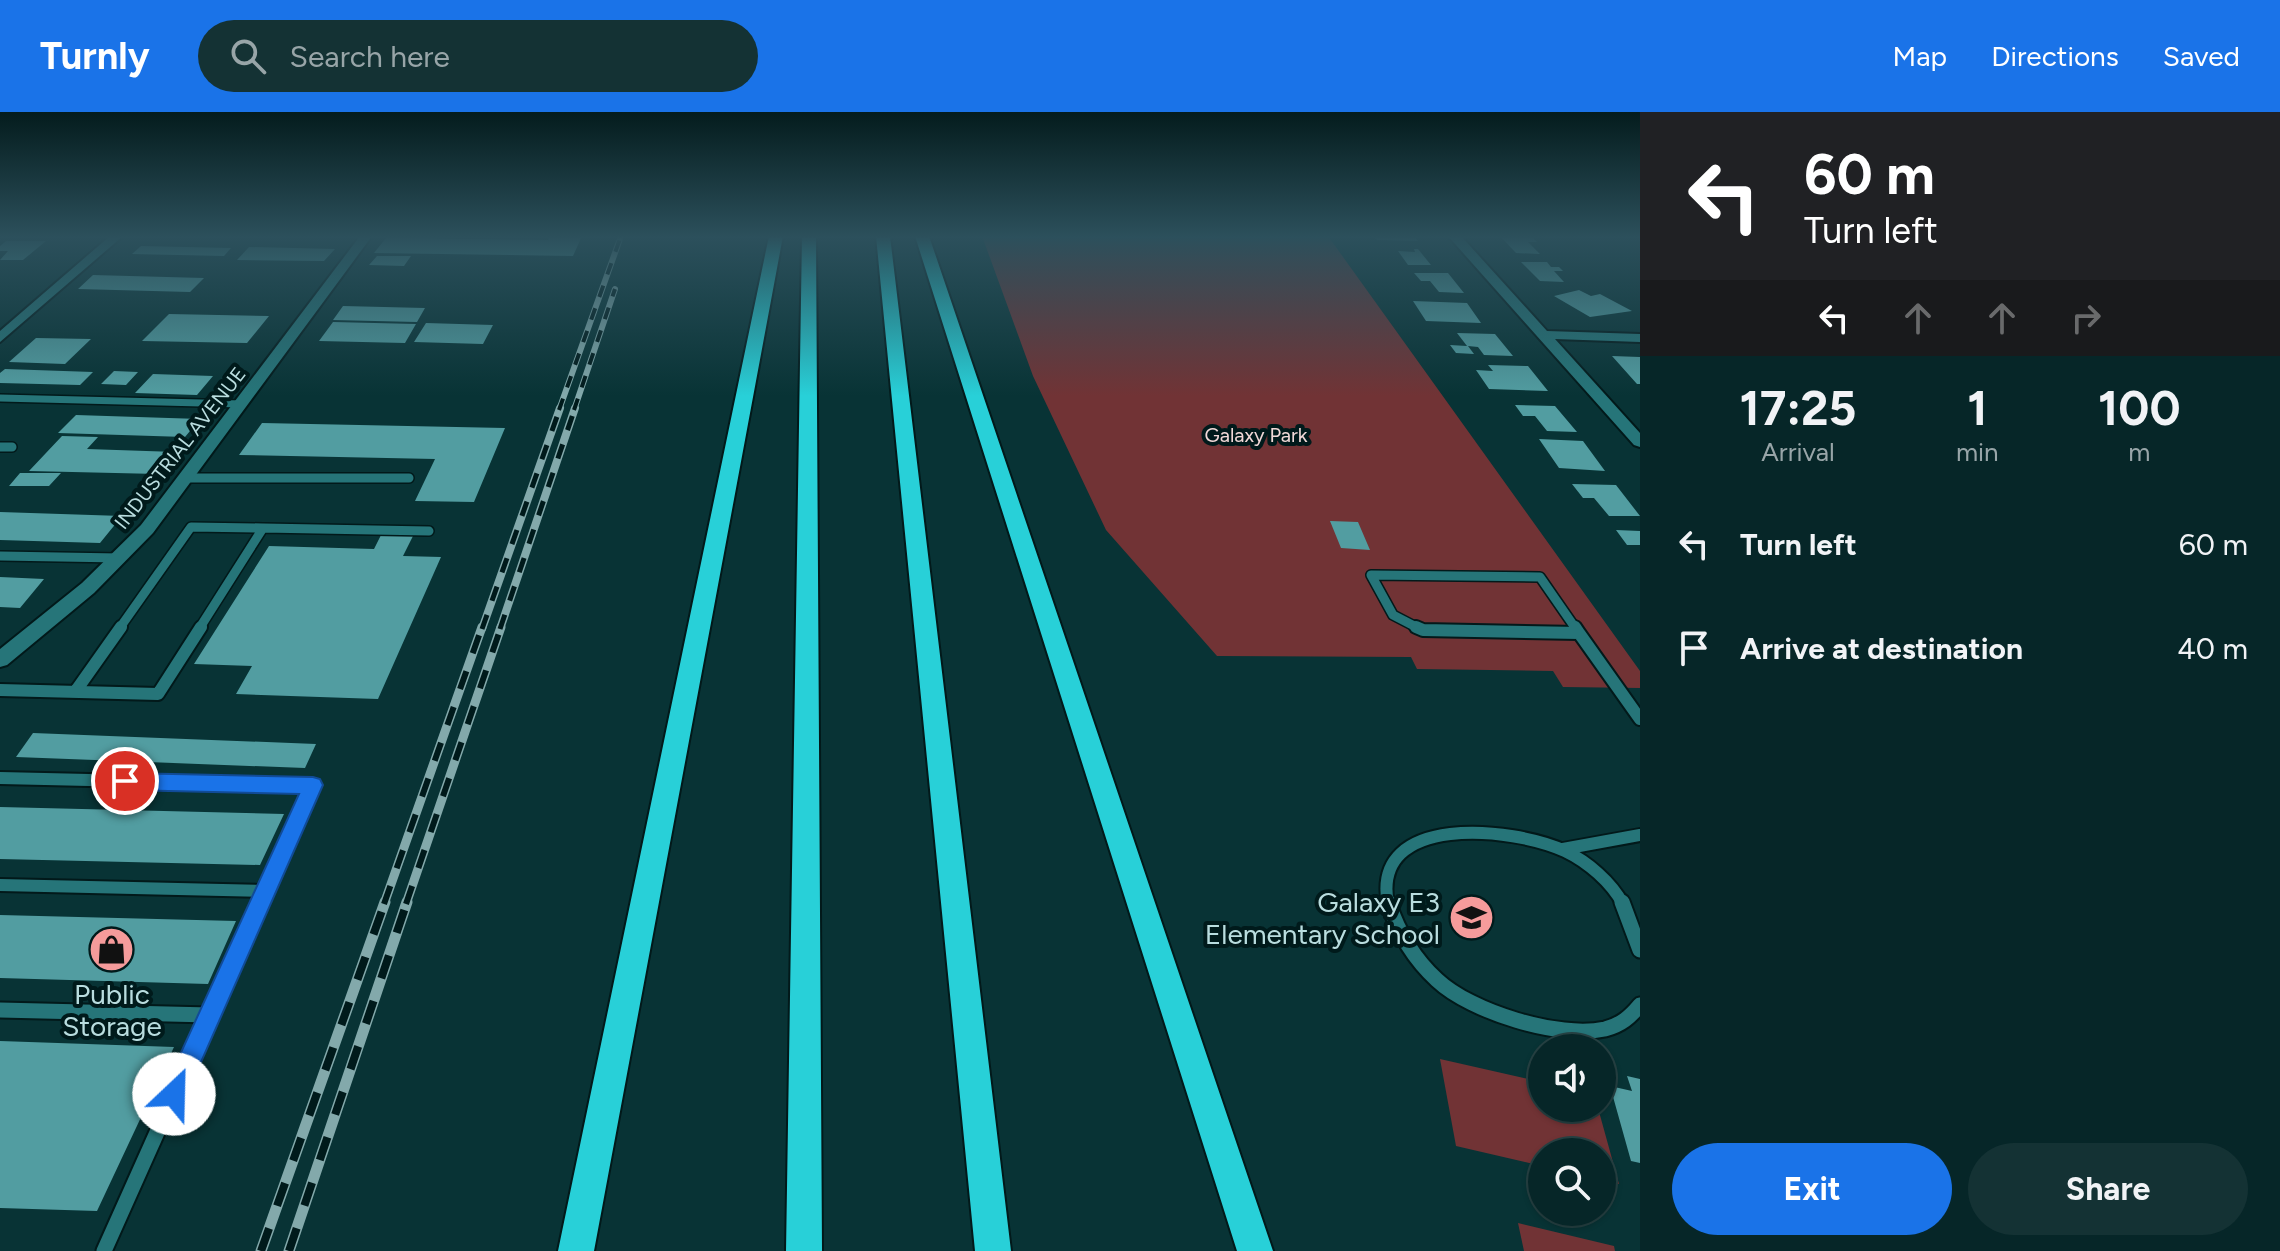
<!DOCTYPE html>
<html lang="en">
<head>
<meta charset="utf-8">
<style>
	body { margin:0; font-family:Figtree,sans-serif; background:#143234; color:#f1f3f6; height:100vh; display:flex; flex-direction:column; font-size:30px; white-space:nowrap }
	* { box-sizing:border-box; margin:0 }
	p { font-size:26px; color:#98a5a8 }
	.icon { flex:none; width:44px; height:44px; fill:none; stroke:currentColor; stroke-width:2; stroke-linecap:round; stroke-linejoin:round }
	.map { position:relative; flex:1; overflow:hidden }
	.drawer { display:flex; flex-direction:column; background:#062628; width:640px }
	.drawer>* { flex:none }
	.hud { background:#202124; color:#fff; overflow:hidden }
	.controls { position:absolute; left:1528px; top:922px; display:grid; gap:16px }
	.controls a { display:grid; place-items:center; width:88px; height:88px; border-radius:50%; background:#062628; box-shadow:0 2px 6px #0004,0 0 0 2px #274345; font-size:40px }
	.pin { position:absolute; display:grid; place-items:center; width:68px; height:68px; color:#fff; margin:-34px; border:4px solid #fff; border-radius:50%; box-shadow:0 2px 8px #0007 }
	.me { position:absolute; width:88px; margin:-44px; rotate:24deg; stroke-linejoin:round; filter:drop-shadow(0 0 6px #0008) }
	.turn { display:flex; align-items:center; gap:28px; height:168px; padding:0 32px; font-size:36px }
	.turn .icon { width:104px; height:104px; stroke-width:2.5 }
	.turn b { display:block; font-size:56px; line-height:68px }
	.lanes { display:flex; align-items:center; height:76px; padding:0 32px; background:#0003; justify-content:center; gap:40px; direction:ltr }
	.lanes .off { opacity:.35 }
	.eta { display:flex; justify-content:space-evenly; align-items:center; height:136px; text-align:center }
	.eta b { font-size:48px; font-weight:700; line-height:56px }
	.button { display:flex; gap:16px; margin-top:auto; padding:16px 32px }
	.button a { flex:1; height:92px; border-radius:48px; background:#1a73e8; color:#fff; font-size:32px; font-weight:700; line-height:92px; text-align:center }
	.button a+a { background:#143234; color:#f1f3f6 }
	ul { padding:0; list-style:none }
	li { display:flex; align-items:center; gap:24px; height:104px; padding:0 32px }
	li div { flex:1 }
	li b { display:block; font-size:30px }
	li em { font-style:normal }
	header { display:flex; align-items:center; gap:48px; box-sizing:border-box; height:112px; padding:0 40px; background:#1a73e8; color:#fff }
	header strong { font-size:38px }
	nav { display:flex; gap:44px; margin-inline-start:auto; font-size:28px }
	.search { width:560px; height:72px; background:#143234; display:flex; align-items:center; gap:20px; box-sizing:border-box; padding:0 28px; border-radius:44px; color:#98a5a8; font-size:30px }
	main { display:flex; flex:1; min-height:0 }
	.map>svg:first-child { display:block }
	.green { fill:#713335 }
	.building { fill:#529da1 }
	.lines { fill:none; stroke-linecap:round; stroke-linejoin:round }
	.service-far3-casing { stroke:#02191a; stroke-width:10 }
	.service-far2-casing { stroke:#02191a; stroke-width:12 }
	.service-far1-casing { stroke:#02191a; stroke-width:16 }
	.service-casing { stroke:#02191a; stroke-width:19 }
	.minor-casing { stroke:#02191a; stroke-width:4 }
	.motorway-casing { stroke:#02191a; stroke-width:4 }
	.service-far3 { stroke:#267579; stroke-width:7 }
	.service-far2 { stroke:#267579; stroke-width:9 }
	.service-far1 { stroke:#267579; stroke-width:12 }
	.service { stroke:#267579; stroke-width:15 }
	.minor { fill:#267579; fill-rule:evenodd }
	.motorway { fill:#28d0d8; fill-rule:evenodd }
	.rail-far3-casing { stroke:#83a9ab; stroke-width:6 }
	.rail-far2-casing { stroke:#83a9ab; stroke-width:8 }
	.rail-far1-casing { stroke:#83a9ab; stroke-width:9 }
	.rail-casing { stroke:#83a9ab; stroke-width:11 }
	.rail-far3 { stroke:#001a1b; stroke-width:4; stroke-dasharray:12; stroke-linecap:butt }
	.rail-far2 { stroke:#001a1b; stroke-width:5; stroke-dasharray:15; stroke-linecap:butt }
	.rail-far1 { stroke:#001a1b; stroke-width:6; stroke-dasharray:19; stroke-linecap:butt }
	.rail { stroke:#001a1b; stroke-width:8; stroke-dasharray:24; stroke-linecap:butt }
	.route { fill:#1a73e8; stroke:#114b97; stroke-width:2 }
	.labels { text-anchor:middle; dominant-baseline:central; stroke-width:8; stroke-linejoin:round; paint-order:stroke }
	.far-park-label { font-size:20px; fill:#f1d9d8; stroke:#001a1b }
	.far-street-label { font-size:20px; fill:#b9dddf; stroke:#001a1b }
	.near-poi-label { font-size:28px; fill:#b9dddf; stroke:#001a1b; text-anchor:end }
</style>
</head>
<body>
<header>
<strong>Turnly</strong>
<div class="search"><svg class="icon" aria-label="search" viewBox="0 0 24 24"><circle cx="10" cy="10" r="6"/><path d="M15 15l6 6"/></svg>Search here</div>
<nav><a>Map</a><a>Directions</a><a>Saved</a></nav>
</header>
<main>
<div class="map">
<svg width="1640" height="1139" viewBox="0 0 1640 1139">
	<rect width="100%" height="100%" fill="#083335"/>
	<path class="green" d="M 982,124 L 1328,124 L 1640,559 L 1640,576 L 1563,575 L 1553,559 L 1417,557 L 1411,545 L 1217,544 L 1106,418 L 1033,264 Z
		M 1440,947 L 1542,970 L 1542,996 L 1598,996 L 1619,1072 L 1602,1068 L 1602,1040 L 1542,1040 L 1542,1054 L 1456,1034 Z
		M 1518,1111 L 1614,1134 L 1615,1139 L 1524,1139 Z"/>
	<path class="building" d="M 550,124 L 582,124 L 573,144 L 374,141 L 386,126 L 548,128 Z
		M 1373,124 L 1414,124 L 1418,129 L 1377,128 Z
		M 1500,124 L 1531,124 L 1537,130 L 1528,130 L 1540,142 L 1516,141 Z
		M 6,129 L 46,129 L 23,148 L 0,148 L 8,139 L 0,139 L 0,134 Z
		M 141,134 L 231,136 L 224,144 L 132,142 Z
		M 249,135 L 335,137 L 324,149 L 237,148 Z
		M 1414,137 L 1418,137 L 1431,153 L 1408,153 L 1398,139 L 1415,140 Z
		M 377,144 L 411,144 L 404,154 L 369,153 Z
		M 1521,150 L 1547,150 L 1551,155 L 1559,155 L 1563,159 L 1554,159 L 1564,170 L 1540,169 Z
		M 1414,161 L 1448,161 L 1464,181 L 1439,180 L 1430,169 L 1421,169 Z
		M 93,163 L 204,166 L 190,180 L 78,177 Z
		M 1579,178 L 1591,184 L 1600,182 L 1632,199 L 1590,205 L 1554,184 Z
		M 1413,189 L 1467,191 L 1481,211 L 1426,209 Z
		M 343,194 L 425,196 L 417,210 L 333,208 Z
		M 169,202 L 269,204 L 247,231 L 142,229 Z
		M 333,210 L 416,212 L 405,231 L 319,229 Z
		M 426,211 L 493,213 L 483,232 L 414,230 Z
		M 1457,221 L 1495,222 L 1513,244 L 1484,243 L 1478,235 L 1468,234 L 1474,242 L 1456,241 L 1450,233 L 1467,234 Z
		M 36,226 L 91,227 L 65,252 L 9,250 Z
		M 1612,244 L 1640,245 L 1640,272 L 1637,272 Z
		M 1488,253 L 1528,254 L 1548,279 L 1489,277 L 1476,258 L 1493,259 Z
		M 5,257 L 93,260 L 80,273 L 0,271 L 0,261 Z
		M 114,259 L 138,260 L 126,273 L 101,272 Z
		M 153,262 L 213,264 L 197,283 L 135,281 Z
		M 1515,293 L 1555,294 L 1577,320 L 1547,319 L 1535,304 L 1523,304 Z
		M 76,303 L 200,307 L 185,325 L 58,321 Z
		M 262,311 L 505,316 L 474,390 L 415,389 L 435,347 L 239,343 Z
		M 62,324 L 98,325 L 87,337 L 176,340 L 158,362 L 29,359 Z
		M 1539,327 L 1583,329 L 1605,359 L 1559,356 Z
		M 20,361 L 61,361 L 49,374 L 9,374 Z
		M 1572,372 L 1616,373 L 1640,404 L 1609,404 L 1594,386 L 1583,386 Z
		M 0,400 L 122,404 L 100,431 L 0,428 Z
		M 1330,409 L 1358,410 L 1370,438 L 1341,436 Z
		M 1616,418 L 1640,419 L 1640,433 L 1627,433 Z
		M 381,423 L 413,424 L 403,444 L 441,445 L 378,587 L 236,582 L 252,554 L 194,552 L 269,434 L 374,437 Z
		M 0,465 L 44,467 L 20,496 L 0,495 Z
		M 33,621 L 316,632 L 305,656 L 16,645 Z
		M 0,695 L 284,702 L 260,753 L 0,747 Z
		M 0,803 L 236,809 L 208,872 L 0,866 Z
		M 0,929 L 174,935 L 97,1099 L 0,1096 Z
		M 1627,964 L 1640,967 L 1640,1051 L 1631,1049 L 1610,974 L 1632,979 Z"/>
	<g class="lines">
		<defs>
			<path id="service-far3" d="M 0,286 L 242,292"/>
			<path id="service-far2" d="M 0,335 L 12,335
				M 186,366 L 409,366
				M 0,444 L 120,446
				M 119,517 L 191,415 L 263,416
				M 199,517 L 263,416 L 429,419
				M 1420,517 L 1393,503 L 1371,463 L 1540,465 L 1576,517"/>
			<path id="service-far1" d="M 1416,515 L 1423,518 L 1579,521
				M 1575,515 L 1579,521
				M 1579,521 L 1640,607
				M 0,578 L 158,582 L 201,515
				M 75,580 L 121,515
				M 0,666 L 313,673 L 259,792
				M 1563,737 L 1640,723
				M 0,773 L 266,779
				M 1388,792 C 1370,700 1513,715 1565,739 C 1588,750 1611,770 1623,792"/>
			<path id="service" d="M 1388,790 C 1398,820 1414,847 1437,868 C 1471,900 1559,927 1605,917 C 1621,913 1630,905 1640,893
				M 1622,790 L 1640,838
				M 0,898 L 210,903
				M 104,1139 L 260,790"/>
			<path id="minor" d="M 110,124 L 123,124 L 0,230 L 0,219 Z
				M 360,124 L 372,124 L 153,421 L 94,481 L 7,553 L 0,555 L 0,537 L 82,471 L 141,413 Z
				M 1448,124 L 1461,124 L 1547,219 L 1640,222 L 1640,230 L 1555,227 L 1640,321 L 1640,335 L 1634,333 Z"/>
			<path id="motorway" d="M 769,124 L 783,124 L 594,1139 L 558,1139 Z
				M 802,124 L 816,124 L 822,1139 L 786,1139 Z
				M 876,124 L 890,124 L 1011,1139 L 975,1139 Z
				M 915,124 L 929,124 L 1273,1139 L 1237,1139 Z"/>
		</defs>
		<use href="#service-far3" class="service-far3-casing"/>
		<use href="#service-far2" class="service-far2-casing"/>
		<use href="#service-far1" class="service-far1-casing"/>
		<use href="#service" class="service-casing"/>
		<use href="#minor" class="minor-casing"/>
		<use href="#motorway" class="motorway-casing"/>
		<use href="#service-far3" class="service-far3"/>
		<use href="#service-far2" class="service-far2"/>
		<use href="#service-far1" class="service-far1"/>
		<use href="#service" class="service"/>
		<use href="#minor" class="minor"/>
		<use href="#motorway" class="motorway"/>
		<defs>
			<path id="rail-far3" d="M 559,298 L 621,124
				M 574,298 L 615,177"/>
			<path id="rail-far2" d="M 482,517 L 560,296
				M 500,517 L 575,296"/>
			<path id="rail-far1" d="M 384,792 L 482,515
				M 406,792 L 501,515"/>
			<path id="rail" d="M 261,1139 L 385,790
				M 289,1139 L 407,790"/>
		</defs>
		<use href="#rail-far3" class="rail-far3-casing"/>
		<use href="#rail-far2" class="rail-far2-casing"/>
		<use href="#rail-far1" class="rail-far1-casing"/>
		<use href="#rail" class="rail-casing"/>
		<use href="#rail-far3" class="rail-far3"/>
		<use href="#rail-far2" class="rail-far2"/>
		<use href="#rail-far1" class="rail-far1"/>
		<use href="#rail" class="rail"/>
	</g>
	<linearGradient id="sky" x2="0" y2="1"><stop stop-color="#041c1d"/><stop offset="0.44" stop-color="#2c505c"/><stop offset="1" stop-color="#2c505c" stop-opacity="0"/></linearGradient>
	<rect width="1640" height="284" fill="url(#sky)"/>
	<path class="route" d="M 125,661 L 313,665 L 320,667 L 323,673 L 183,991 L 174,994 L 166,991 L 162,982 L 299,682 L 125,678 L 118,675 L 115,669 L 118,663 Z"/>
	<defs>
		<symbol id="school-disc" viewBox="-11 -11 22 22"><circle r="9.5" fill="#f59b9b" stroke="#001a1b"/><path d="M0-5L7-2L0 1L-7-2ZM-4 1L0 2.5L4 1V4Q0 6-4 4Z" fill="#111"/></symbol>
		<symbol id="shop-disc" viewBox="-11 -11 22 22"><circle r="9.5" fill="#f59b9b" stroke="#001a1b"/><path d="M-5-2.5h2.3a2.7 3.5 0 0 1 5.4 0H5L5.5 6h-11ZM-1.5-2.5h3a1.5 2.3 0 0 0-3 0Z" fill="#111"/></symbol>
	</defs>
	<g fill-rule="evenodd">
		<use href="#school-disc" x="1446" y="780" width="51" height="51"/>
		<use href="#shop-disc" x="86" y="812" width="51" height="51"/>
	</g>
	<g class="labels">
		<g class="far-park-label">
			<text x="1256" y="323">Galaxy Park</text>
		</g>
		<g class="far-street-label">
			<text transform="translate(180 336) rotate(-52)">INDUSTRIAL AVENUE</text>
		</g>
		<g class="near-poi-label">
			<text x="1440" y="790">Galaxy E3<tspan x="1440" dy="32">Elementary School</tspan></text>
			<text x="112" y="882" text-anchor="middle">Public<tspan x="112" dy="32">Storage</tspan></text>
		</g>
	</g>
</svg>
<div class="controls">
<a><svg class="icon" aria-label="sound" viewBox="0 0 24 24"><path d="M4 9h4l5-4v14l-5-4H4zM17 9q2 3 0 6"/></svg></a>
<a><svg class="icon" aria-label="search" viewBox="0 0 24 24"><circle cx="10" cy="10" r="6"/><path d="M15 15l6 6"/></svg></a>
</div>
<div class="pin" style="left:125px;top:669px;background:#d93025"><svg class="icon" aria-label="arrive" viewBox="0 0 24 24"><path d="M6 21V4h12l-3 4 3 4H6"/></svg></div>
<svg class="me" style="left:174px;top:982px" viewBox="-20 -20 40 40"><circle r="19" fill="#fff"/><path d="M0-13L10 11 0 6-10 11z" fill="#1a73e8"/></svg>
</div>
<section class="drawer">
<div class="hud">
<div class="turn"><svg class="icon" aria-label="left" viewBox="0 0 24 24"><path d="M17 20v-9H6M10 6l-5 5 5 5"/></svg><div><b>60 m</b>Turn left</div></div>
<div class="lanes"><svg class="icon" aria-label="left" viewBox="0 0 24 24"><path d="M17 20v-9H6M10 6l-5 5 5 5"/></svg><svg class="icon off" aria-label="ahead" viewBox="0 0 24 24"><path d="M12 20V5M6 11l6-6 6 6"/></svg><svg class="icon off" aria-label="ahead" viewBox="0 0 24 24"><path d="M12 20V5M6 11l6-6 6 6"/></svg><svg class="icon off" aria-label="right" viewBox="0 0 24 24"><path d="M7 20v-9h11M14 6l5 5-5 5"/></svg></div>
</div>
<div class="eta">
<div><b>17:25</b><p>Arrival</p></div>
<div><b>1</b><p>min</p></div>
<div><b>100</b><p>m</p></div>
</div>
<ul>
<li><svg class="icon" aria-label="left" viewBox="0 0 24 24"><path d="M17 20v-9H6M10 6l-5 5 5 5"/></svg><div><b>Turn left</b></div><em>60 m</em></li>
<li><svg class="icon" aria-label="arrive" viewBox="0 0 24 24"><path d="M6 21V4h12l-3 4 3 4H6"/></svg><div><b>Arrive at destination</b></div><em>40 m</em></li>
</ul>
<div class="button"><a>Exit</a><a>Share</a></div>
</section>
</main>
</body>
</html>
